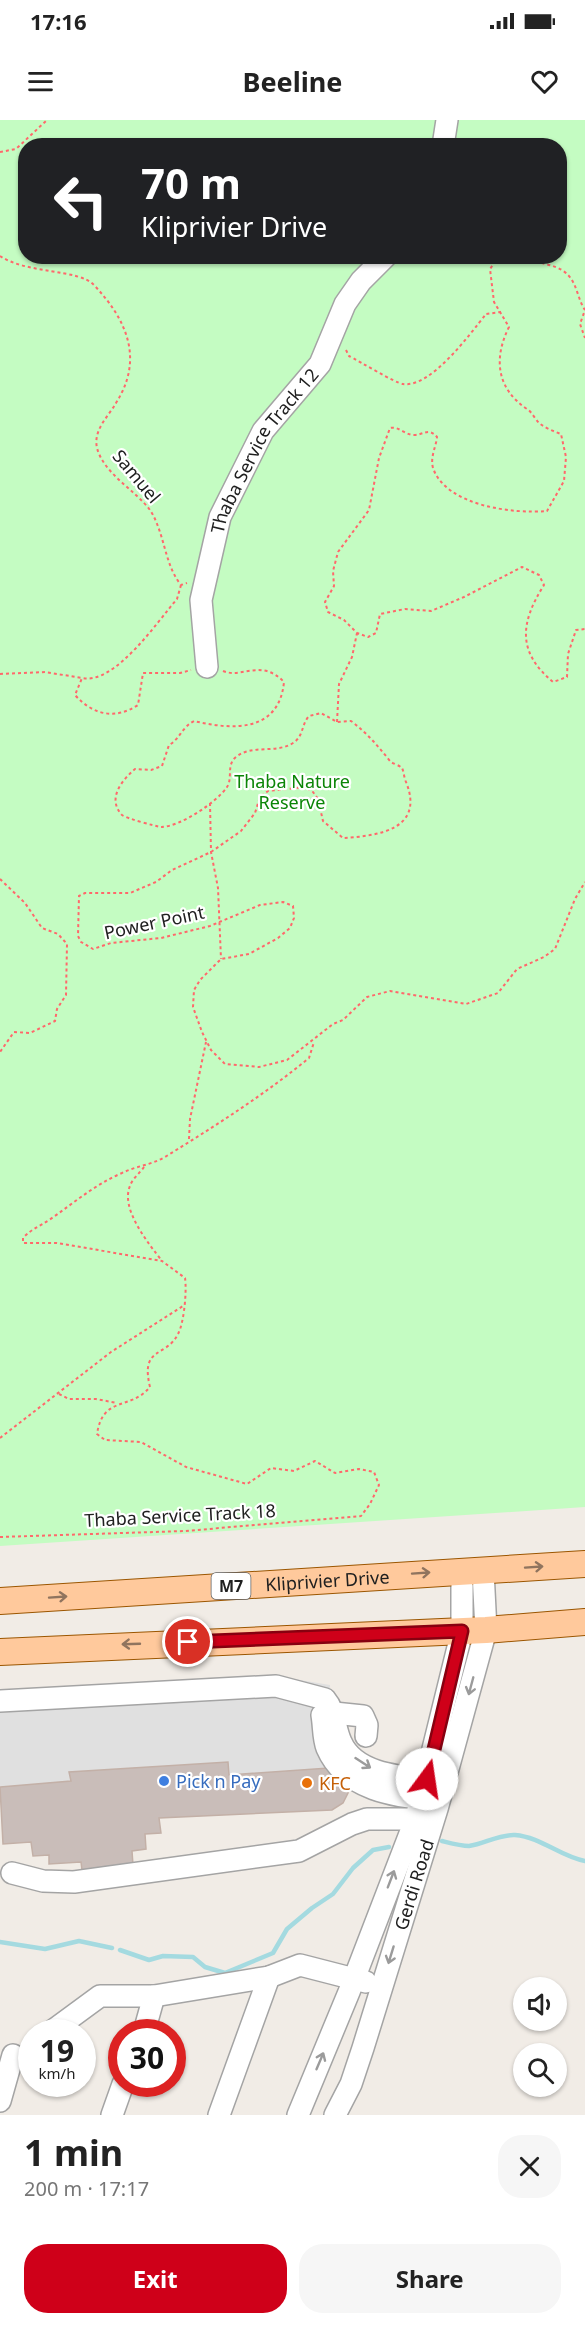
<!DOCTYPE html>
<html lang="en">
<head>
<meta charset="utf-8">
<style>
	body { margin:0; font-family:"Noto Sans",sans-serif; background:#f6f6f6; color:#222; height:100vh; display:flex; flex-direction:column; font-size:22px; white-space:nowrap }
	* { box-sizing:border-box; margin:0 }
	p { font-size:20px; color:#767676 }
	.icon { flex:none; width:33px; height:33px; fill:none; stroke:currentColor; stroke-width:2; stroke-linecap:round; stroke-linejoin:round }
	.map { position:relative; height:1995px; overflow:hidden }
	.drawer { display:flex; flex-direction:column; background:#fff; flex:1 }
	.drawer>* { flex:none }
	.top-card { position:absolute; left:18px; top:18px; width:549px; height:126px; border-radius:24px; box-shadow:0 2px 4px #0004; background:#202124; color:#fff; overflow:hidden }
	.fabs { position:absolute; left:513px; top:1857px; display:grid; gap:12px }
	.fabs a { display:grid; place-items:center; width:54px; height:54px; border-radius:50%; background:#fff; box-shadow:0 2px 4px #0004; font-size:30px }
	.speed { position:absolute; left:18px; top:1899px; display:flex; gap:12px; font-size:30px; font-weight:700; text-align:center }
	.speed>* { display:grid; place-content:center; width:78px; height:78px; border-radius:50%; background:#fff; box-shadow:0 2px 4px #0004; line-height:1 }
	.speed small { font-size:15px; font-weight:400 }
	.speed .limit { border:9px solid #d22; background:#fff; color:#111 }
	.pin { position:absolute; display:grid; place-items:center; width:51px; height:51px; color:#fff; margin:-26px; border:3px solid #fff; border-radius:50%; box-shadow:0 2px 6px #0007 }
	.me { position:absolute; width:66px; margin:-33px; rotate:14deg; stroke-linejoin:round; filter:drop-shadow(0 0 4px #0008) }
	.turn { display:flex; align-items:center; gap:21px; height:126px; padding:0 24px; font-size:27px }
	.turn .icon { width:78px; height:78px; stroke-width:2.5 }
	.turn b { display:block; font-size:42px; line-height:51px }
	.round { display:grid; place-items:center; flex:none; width:63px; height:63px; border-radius:24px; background:#f6f6f6 }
	.overview { display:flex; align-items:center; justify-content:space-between; height:102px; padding:0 24px }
	h1 { font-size:36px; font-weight:700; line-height:45px }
	.button { display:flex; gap:12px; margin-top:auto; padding:12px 24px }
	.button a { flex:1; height:69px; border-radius:24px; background:#cf0019; color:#fff; font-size:24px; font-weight:700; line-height:69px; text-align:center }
	.button a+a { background:#f6f6f6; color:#222 }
	.status { display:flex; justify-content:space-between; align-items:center; height:42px; padding:0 30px; background:#fff; direction:ltr }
	.status svg { height:16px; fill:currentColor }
	header { display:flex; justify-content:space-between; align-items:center; height:78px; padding:0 24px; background:#fff; font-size:27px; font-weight:700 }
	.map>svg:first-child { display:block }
	.park { fill:#c4fcc2; fill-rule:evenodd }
	.parking { fill:#e0e0e0 }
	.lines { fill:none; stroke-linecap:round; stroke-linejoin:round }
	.stream { stroke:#a4dae0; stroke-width:4.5 }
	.building { fill:#c9bdb9; stroke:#c3b0a7; stroke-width:1.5 }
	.minor-casing { stroke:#a4a4a4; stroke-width:24 }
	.major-casing { stroke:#9b5600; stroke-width:28 }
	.path { stroke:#ff686b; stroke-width:2; stroke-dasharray:3 3; stroke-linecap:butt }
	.minor { stroke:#fff; stroke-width:21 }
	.major { stroke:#ffc99c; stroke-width:26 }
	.oneway { stroke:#90745e }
	.oneway2 { stroke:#9b9b9b }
	.route-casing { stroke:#870010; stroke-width:15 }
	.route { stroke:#cf0019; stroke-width:10 }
	.shop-dot { fill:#3f7fe0; stroke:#fff; stroke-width:2 }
	.food-dot { fill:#e8710a; stroke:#fff; stroke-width:2 }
	.labels { text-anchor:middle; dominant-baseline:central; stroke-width:4.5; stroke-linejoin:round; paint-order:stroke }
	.shield { fill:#fff; stroke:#636363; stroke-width:1.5 }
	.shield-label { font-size:16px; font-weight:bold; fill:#202020 }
	.street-label { font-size:18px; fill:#202020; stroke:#fff }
	.park-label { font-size:18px; fill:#0b8507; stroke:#fff }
	.shop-label { font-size:18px; fill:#366cbe; stroke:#fff; text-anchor:start }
	.food-label { font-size:18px; fill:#c56008; stroke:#fff; text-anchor:start }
</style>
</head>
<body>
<div class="status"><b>17:16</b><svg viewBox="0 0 49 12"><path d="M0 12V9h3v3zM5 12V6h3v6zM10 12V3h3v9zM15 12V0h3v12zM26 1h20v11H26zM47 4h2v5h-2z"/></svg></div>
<header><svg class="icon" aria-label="menu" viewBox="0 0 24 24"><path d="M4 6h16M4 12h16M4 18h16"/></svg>Beeline<svg class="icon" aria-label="heart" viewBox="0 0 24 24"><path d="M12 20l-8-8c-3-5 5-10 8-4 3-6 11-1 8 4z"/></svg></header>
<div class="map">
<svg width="585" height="1995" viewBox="0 0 585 1995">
	<rect width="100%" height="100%" fill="#f1ece6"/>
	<path class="park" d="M 0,0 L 585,0 L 585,1387 L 0,1426 ZM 26,26 L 560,26 L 560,136 L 26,136 Z"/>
	<path class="parking" d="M 276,1556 L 330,1565 L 335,1650 L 329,1648 L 229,1655 L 228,1642 L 70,1652 L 71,1661 L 0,1667 L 0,1571 Z"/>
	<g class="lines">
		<path class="stream" d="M 442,1721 C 450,1723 461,1726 469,1726 C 484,1724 500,1714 515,1715 C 541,1717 561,1737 585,1741
			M 0,1822 L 45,1829 L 79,1821 L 112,1828
			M 120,1830 L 149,1840 L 163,1836 L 193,1837 L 205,1847 L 225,1853 L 273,1833 L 287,1809 L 312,1788 L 333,1774 L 353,1748 L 373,1730 L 389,1727"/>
	</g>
	<path class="building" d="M 228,1642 L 229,1655 L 329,1648 L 348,1666 L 348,1673 L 343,1683 L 332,1690 L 159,1698 L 161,1713 L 145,1714 L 146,1729 L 132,1731 L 133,1745 L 82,1750 L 81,1742 L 49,1744 L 49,1735 L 33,1736 L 31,1722 L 3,1724 L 0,1667 L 71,1661 L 69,1652 Z"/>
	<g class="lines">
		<defs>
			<g id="minor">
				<path d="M 443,26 L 447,0"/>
				<path id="s1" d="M 207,547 L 201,480 L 220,397 L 263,311 L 320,244 L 345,184 L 361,161 L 386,136"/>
				<path d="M 0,1581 L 276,1566 L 325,1579 C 336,1592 334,1607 341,1622 C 356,1657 408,1657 440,1661"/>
				<path d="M 334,1593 L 363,1596 L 367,1605 L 366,1616"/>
				<path d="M 322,1595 C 324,1606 323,1618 327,1628 C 345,1670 396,1677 436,1680"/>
				<path d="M 12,1753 L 43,1761 L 74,1762 L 299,1731 L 352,1704 L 367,1699 L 430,1699"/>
				<path d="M 51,1912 L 100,1876 L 154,1876 L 269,1857 L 300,1845 L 366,1862"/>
				<path d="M 144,1912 L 154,1876"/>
				<path d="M 0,1981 L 13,1935"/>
				<path d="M 112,1995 L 123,1964"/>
				<path d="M 219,1995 L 269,1857"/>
				<path d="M 298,1995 L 349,1872 L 416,1698 L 462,1511 L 462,1451"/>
				<path id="s2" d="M 335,1995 L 351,1964 L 363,1928 L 437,1689 L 486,1510 L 483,1451"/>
			</g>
			<g id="major">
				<path id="s3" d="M 0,1481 L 585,1444"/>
				<path d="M 0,1532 L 486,1510 L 585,1502"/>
			</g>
		</defs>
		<use href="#minor" class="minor-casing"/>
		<use href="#major" class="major-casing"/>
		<path class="path" d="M 0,32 L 16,29 L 47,0
			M 0,136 C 27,154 79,149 94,165 C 127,200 144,239 116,283 C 108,297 93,310 97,328 C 104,354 135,370 150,390 C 165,413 164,444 181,465 L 187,463
			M 499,136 L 490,149 L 494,182 L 509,207 C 493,239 497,269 527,289 C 532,292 535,299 539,303 C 545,308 553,311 561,314 L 566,337 L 564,361 L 547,391 C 513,394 446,386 433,348 C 430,337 436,327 437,317 C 428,307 424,315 414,315 C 405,315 399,306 390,308 L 379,338 L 369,390 L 338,432 L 333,451 L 334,466 L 325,482 L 328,492 L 344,500 L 357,513 L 368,517 L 376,513 L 380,494 L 405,489 L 431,491 L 464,477 L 522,447 L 539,455 L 544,465 C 520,503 517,532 553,562 L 567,557 L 568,534 L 576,510 L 585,509
			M 500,136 C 519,141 556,141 568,155 C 577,164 578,180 585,190 L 580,204 L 585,218
			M 346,230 L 349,236 C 359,241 395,263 403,264 C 431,268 470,214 486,194 L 501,192
			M 181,465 L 177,479 C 157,502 115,565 82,558 L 75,575 C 93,595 115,600 138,585 L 143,553 L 180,553 L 191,550
			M 223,551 C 242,559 261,538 284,562 C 279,613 232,610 194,601 C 182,607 180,619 169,625 L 162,646 L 151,650 L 135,649 C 121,661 107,679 122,695 C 128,699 155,706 161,707 C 180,707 217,682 227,667 C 233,658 226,645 236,637 C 252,624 276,634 293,623 C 304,616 301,605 309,596 L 321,593 L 337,602 L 351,601 C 367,613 378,626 390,641 C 393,644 399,645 402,648 C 404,652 404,658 406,662 C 425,709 379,716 343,718 L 323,701 L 318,679 L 313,672 L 305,667 L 268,671 L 260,677 L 255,693 L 241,711 L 211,732 L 172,750 L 156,762 L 130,773 L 85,773 L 79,776 L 78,816 L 81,822 L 93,829 L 111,823 L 161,818 L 210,806 L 260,785 L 283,782 L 293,786 L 294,798 L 290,808 L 278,818 L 249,834 L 221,839 L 200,860 L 194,870 L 193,887 L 202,912 L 211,930 L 225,944 L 259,947 L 287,940 L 333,904 L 343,900 L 367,877 L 390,871 L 466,884 L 498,873 L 517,849 L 544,837 L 555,829 L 575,779 L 585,762
			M 0,554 L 45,552 L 82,558
			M 337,602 L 339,564 L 352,537 L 357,513
			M 210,683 L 211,732 L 218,768 L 221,839
			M 0,759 L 25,783 L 42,808 L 58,814 L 67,824 L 66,875 L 57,889 L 55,901 L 30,913 L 14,912 L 0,932
			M 189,1019 L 190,999 L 206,922
			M 144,1047 C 140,1053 132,1059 130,1066 C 120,1089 149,1124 162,1141
			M 59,1274 L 69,1279 L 96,1279 L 117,1283
			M 0,1318 L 111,1232 L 183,1186
			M 0,1417 L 185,1411 L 361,1396 L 370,1384 L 379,1365 L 374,1352 L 359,1349 L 335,1353 L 315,1341 L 294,1351 L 271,1348 L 247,1364 L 186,1347 L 141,1322 L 105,1320 L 97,1314 C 103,1275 130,1291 150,1267 C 140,1226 166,1238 178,1214 C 184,1203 187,1171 185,1158 L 162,1141 L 57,1123 L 23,1123 L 23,1118 C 31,1109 39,1107 49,1100 C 74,1083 94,1065 122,1053 C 136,1046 151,1045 165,1037 C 215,1006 264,975 309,938 L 314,922"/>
		<use href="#minor" class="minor"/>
		<use href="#major" class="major"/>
	</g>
	<defs><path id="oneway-shaft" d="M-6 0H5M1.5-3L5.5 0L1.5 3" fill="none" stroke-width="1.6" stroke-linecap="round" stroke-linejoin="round" transform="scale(1.5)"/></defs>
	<g class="oneway">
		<use href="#oneway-shaft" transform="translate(534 1447) rotate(-4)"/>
		<use href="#oneway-shaft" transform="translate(421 1453) rotate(-4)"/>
		<use href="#oneway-shaft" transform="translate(58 1477) rotate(-4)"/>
		<use href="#oneway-shaft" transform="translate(131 1524) rotate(178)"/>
	</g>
	<g class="oneway2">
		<use href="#oneway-shaft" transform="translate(471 1566) rotate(105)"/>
		<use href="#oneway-shaft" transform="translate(363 1643) rotate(33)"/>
		<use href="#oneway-shaft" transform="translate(391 1759) rotate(-69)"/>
		<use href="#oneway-shaft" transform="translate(391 1835) rotate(107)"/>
		<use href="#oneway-shaft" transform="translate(320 1941) rotate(-67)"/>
	</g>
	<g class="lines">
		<defs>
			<path id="route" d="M 188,1522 L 462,1511 L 427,1659"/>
		</defs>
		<use href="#route" class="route-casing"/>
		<use href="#route" class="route"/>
	</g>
	<circle class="shop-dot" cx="164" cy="1661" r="6"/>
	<circle class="food-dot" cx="307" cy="1663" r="6"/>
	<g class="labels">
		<rect class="shield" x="211.5" y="1453" width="39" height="26" rx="4.5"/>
		<g class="shield-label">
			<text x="231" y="1466">M7</text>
		</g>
		<g class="street-label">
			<text stroke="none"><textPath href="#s1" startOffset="232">Thaba Service Track 12</textPath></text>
			<text transform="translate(137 356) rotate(50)">Samuel</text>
			<text transform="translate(154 802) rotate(-12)">Power Point</text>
			<text transform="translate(180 1395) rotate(-3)">Thaba Service Track 18</text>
			<text stroke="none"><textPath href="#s3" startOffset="328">Kliprivier Drive</textPath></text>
			<text stroke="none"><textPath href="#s2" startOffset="244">Gerdi Road</textPath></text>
		</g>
		<g class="park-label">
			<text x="292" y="661">Thaba Nature<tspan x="292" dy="21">Reserve</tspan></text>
		</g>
		<g class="shop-label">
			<text x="176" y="1661">Pick n Pay</text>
		</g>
		<g class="food-label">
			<text x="319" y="1663">KFC</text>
		</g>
	</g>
</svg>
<div class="fabs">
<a><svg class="icon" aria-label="sound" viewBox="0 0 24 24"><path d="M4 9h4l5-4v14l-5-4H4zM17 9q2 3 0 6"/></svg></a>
<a><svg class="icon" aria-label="search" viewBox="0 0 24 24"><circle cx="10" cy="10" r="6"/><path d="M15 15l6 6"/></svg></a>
</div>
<div class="speed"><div>19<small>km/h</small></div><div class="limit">30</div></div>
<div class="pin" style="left:188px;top:1522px;background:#d93025"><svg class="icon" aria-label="arrive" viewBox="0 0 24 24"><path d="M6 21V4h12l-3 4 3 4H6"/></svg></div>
<svg class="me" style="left:427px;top:1659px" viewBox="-20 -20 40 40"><circle r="19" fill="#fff"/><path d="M0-13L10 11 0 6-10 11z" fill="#cf0019"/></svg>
<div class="top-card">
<div class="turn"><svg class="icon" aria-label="left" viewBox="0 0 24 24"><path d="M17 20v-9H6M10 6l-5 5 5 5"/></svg><div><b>70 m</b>Kliprivier Drive</div></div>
</div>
</div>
<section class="drawer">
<div class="overview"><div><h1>1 min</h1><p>200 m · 17:17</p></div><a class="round"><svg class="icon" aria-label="close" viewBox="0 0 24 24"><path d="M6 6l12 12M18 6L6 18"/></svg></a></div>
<div class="button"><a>Exit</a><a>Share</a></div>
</section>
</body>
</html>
